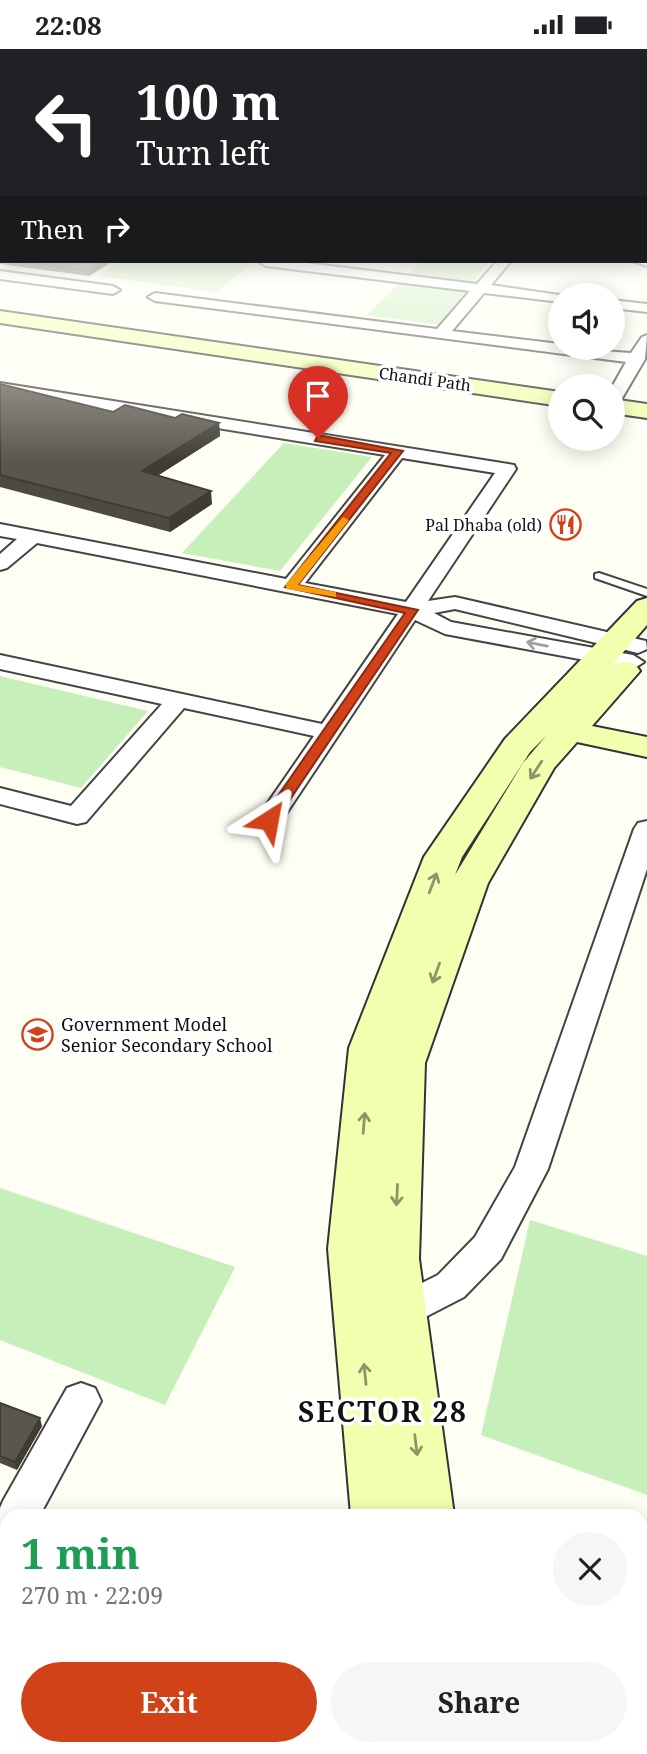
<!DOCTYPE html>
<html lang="en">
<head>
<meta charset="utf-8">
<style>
	body { margin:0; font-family:"Noto Serif",serif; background:#f6f6f6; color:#202124; height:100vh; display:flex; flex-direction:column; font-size:26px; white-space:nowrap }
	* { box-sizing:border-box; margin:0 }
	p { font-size:23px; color:#757577 }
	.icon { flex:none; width:38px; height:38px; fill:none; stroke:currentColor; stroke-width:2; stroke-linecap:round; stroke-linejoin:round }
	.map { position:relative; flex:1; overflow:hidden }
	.side { position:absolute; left:0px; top:1460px; width:648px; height:247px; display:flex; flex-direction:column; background:#fff; border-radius:21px 21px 0 0; box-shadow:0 4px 18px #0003 }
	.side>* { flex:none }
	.guide { position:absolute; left:0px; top:0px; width:648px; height:214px; box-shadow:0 4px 18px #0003; background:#202124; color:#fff; overflow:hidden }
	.buttons { position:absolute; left:548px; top:234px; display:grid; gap:14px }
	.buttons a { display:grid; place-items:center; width:77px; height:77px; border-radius:50%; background:#fff; box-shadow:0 4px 18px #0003; font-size:35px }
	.pin { position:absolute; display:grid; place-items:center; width:60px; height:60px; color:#fff; margin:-72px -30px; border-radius:50% 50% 50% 0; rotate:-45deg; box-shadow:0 0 7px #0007 }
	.pin .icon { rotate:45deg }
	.me { position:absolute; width:77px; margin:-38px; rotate:34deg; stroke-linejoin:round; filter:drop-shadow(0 0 5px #0008) }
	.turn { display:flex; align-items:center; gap:24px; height:147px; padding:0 21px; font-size:32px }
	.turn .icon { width:91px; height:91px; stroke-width:2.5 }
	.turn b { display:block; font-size:49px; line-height:60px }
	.then { display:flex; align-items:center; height:66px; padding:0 21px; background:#0003; gap:14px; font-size:26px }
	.round { display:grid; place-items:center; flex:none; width:74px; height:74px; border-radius:37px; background:#f6f6f6 }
	.head { display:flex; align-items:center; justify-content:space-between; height:119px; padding:0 21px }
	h1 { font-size:42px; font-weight:700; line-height:52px; color:#1e9e55 }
	.action { display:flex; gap:14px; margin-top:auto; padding:14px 21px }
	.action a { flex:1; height:80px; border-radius:42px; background:#d14218; color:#fff; font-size:28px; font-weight:700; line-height:80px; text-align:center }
	.action a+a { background:#f6f6f6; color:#202124 }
	.status { display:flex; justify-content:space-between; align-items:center; height:49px; padding:0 35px; background:#fff; direction:ltr }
	.status svg { height:19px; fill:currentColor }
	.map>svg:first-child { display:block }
	.green { fill:#c6efb9 }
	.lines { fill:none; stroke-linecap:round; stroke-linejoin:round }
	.lane-casing { stroke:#444; stroke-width:4 }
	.street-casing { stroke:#444; stroke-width:4 }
	.secondary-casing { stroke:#333; stroke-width:4 }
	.lane { fill:#fff; fill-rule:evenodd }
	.street { fill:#fff; fill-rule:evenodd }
	.secondary { fill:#f2ffaf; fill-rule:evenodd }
	.wall { fill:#4e4a41 }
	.shaded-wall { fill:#403c35 }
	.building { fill:#5b564c; stroke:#403c35; stroke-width:2 }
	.oneway { stroke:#a0a0a0 }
	.oneway2 { stroke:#8d9468 }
	.route { fill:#d14218; stroke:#882b10; stroke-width:2 }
	.slow { fill:#f59e0b }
	.labels { text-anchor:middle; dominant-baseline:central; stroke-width:7; stroke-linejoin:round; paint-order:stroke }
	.far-street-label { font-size:16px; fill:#111; stroke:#fff }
	.far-poi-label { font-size:16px; fill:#111; stroke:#fff; text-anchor:end }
	.poi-label { font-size:18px; fill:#111; stroke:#fff; text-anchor:start }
	.near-district-label { font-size:28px; font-weight:bold; letter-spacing:2px; fill:#111; stroke:#fff }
</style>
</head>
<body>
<div class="status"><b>22:08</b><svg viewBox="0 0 49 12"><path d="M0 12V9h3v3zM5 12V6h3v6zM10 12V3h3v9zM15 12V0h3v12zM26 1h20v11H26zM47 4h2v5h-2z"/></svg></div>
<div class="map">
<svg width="647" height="1705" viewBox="0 0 647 1705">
	<rect width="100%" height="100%" fill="#fefff4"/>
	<path class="green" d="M 122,212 L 256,212 L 216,243 L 98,227 Z
		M 421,212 L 490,212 L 472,234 L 408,226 Z
		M 400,233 L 470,241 L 440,276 L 367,266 Z
		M 284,394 L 372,408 L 280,522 L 182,504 Z
		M 0,627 L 148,662 L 81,739 L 0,718 Z
		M 0,1139 L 235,1218 L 165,1356 L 0,1291 Z
		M 530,1171 L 647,1207 L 647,1446 L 481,1386 Z"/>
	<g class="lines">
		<defs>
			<path id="lane" d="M 599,524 L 647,540 L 647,547 L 595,529 L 595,525 Z"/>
			<path id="street" d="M 0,174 L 2,174 L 0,180 Z
				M 647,209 L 647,217 L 633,212 L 646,212 Z
				M 290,212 L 477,235 L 497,212 L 511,212 L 491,236 L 566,247 L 560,247 L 560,253 L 484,244 L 452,282 L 560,295 L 560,299 L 631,304 L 642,288 L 647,286 L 645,310 L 621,351 L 615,352 L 612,338 L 626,313 L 155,252 L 148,248 L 155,244 L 437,280 L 470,242 L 266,217 L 259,213 Z
				M 0,222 L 113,237 L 120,241 L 113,245 L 0,230 Z
				M 612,251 L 647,255 L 647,263 L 612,259 Z
				M 0,334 L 514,416 L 516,420 L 428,552 L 455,548 L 646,592 L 647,600 L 638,604 L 455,560 L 434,564 L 451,573 L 633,606 L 644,613 L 633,620 L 445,585 L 415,571 L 278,777 L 260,777 L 256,771 L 314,687 L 184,659 L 86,773 L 77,775 L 0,755 L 0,739 L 71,757 L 162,655 L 0,620 L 0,606 L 322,675 L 398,565 L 37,494 L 7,519 L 0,521 L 0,505 L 17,490 L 0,487 L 0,475 L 286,530 L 385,406 L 0,344 ZM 402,409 L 495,424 L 406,553 L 305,534 Z
				M 647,772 L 647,820 L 548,1120 L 501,1210 L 464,1248 L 400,1281 L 391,1283 L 378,1278 L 372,1267 L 378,1256 L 438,1226 L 475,1188 L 515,1118 L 634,780 L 638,774 Z
				M 81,1334 L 95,1339 L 101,1352 L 40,1466 L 7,1466 L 7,1517 L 0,1520 L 0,1459 L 3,1452 L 67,1339 Z
				M 146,1699 L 192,1699 L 190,1705 L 144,1705 Z"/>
			<path id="secondary" d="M 0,262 L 560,343 L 560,357 L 0,274 Z
				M 612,350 L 647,355 L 647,369 L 612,364 Z
				M 647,549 L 647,576 L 613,615 L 624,613 L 635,615 L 640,622 L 592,677 L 647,688 L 647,708 L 577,693 L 554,719 L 488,834 L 425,1014 L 419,1210 L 454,1466 L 351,1466 L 328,1200 L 349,999 L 424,808 L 505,690 L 637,552 ZM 546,687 L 523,714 L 455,826 L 462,808 L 530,703 Z
				M 371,1699 L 486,1699 L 486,1705 L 371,1705 Z"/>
		</defs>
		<use href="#lane" class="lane-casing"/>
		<use href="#street" class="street-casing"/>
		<use href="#secondary" class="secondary-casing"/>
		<use href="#lane" class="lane"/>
		<use href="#street" class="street"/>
		<use href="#secondary" class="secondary"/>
	</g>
	<path class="wall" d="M 2,179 L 2,212 L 113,212 L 89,227 L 0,215 L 0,180 Z
		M 0,335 L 113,363 L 219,374 L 220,387 L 157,427 L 212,455 L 170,483 L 0,438 Z
		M 0,1354 L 42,1377 L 17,1421 L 0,1414 Z"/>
	<path class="shaded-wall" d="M 103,212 L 113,212 L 89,227 L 88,222 Z
		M 219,374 L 220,387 L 143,436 L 142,422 Z
		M 211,442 L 212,455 L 170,483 L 169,469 Z
		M 40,1369 L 42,1377 L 17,1421 L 15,1413 Z"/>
	<path class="building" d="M 2,179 L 2,209 L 0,209 L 0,180 Z
		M 18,212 L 103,212 L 88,222 Z
		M 0,335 L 113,363 L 125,356 L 175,369 L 182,365 L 219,374 L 142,422 L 211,442 L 169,469 L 0,426 Z
		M 0,1354 L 40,1369 L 15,1413 L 0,1407 Z"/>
	<defs><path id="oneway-shaft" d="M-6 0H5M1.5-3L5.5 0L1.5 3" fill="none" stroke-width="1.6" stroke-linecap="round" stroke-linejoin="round" transform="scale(1.75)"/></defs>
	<use class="oneway" href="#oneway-shaft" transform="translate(537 595) rotate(-169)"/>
	<g class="oneway2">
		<use href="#oneway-shaft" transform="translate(536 721) rotate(123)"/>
		<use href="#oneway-shaft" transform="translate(433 834) rotate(-69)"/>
		<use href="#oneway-shaft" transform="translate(436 924) rotate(110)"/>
		<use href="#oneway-shaft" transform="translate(364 1074) rotate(-85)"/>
		<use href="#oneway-shaft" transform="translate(397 1146) rotate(93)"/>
		<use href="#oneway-shaft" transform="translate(365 1325) rotate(-96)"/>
		<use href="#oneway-shaft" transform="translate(416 1396) rotate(83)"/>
	</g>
	<linearGradient id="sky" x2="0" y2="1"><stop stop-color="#93bef0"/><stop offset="0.42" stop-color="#fffffa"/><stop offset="1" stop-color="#fffffa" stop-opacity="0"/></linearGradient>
	<rect width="647" height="413" fill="url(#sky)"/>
	<path class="route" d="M 318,386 L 403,402 L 298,536 L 418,561 L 274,774 L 269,775 L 261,771 L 405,564 L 285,538 L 391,404 L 315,392 Z"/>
	<path class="slow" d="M 343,468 L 349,471 L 298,536 L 336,543 L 336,548 L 286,540 L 286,535 Z"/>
	<defs>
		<symbol id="restaurant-ring" viewBox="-11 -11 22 22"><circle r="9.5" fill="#fff" stroke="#d14218" stroke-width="1.5"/><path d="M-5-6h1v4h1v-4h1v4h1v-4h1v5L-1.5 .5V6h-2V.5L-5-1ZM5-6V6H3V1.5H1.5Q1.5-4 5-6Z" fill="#d14218"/></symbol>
		<symbol id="school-ring" viewBox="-11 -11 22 22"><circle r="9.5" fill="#fff" stroke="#d14218" stroke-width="1.5"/><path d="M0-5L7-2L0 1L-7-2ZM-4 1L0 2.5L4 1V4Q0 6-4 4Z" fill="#d14218"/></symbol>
	</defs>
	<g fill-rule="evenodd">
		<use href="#restaurant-ring" x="548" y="458" width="35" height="35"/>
		<use href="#school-ring" x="20" y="968" width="35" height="35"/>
	</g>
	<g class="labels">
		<g class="far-street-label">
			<text transform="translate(425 330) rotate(8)">Chandi Path</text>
		</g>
		<g class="far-poi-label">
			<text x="542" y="476">Pal Dhaba (old)</text>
		</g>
		<g class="poi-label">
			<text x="61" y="975">Government Model<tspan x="61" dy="21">Senior Secondary School</tspan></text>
		</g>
		<g class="near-district-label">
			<text x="383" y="1362">SECTOR 28</text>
		</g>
	</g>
</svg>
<div class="buttons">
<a><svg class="icon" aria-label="sound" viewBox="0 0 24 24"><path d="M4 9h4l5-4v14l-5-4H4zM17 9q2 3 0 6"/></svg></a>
<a><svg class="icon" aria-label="search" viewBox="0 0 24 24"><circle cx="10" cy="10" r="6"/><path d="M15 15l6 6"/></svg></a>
</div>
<div class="pin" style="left:318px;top:389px;background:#d93025"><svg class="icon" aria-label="arrive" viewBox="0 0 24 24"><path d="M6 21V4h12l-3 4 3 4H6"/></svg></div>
<svg class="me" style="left:269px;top:771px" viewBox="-20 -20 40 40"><path d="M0-17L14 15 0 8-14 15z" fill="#d14218" stroke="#fff" stroke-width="4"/></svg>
<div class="guide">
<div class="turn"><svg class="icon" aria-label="left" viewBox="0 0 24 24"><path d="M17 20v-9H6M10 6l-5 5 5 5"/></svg><div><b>100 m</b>Turn left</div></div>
<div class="then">Then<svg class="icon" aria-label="right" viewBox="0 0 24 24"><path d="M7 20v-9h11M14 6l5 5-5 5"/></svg></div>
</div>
<section class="side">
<div class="head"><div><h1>1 min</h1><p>270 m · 22:09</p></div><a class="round"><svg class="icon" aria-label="close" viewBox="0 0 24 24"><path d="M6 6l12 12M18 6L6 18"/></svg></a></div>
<div class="action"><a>Exit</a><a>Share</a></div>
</section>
</div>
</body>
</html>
